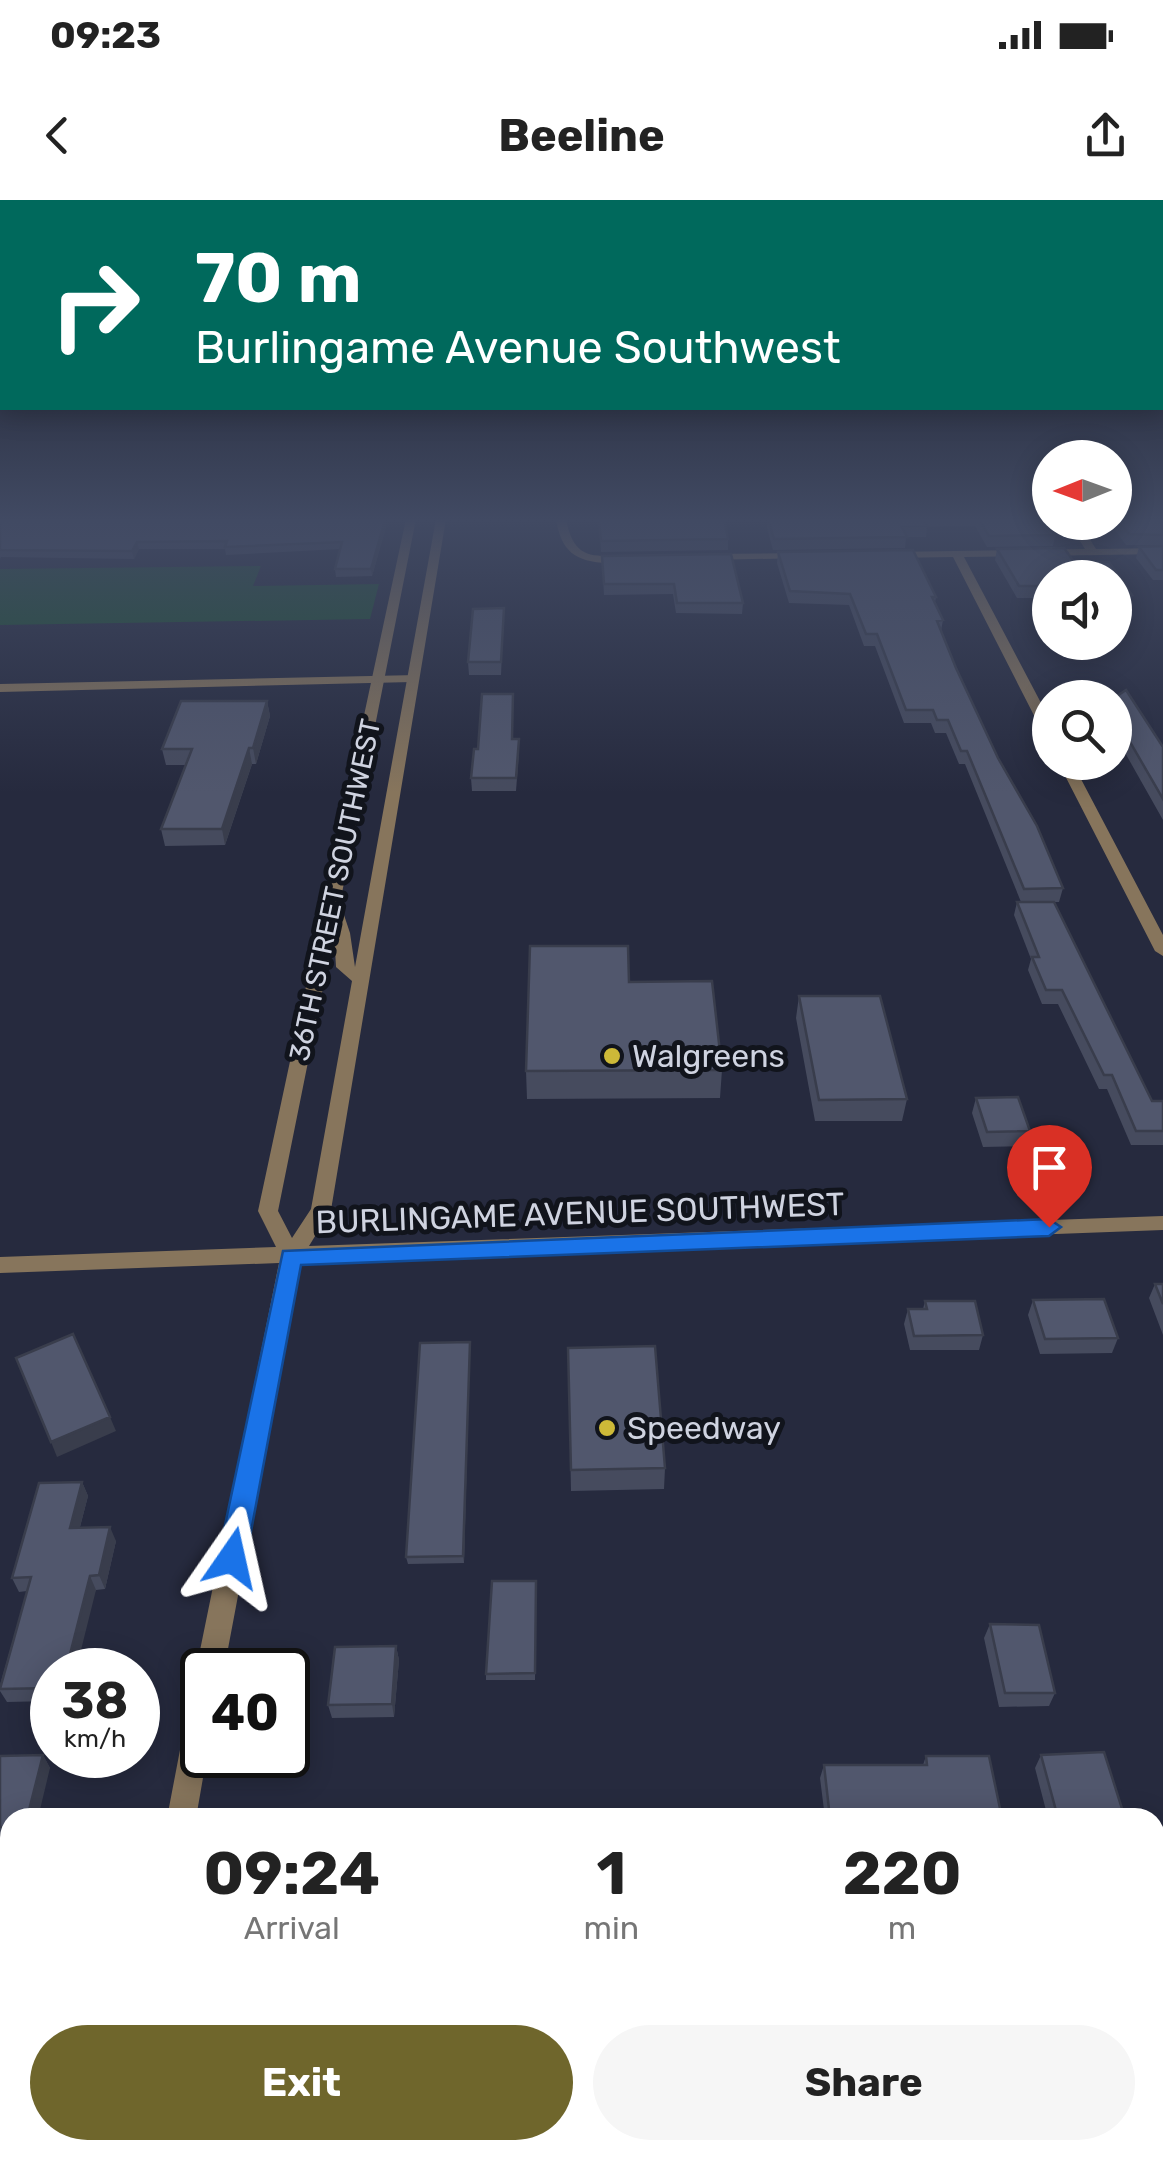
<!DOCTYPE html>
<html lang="en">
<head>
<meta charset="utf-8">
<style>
	body { margin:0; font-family:Rubik,sans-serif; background:#f6f6f6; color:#222; height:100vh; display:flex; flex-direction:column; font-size:38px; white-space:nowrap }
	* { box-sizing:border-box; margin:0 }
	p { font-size:32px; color:#767676 }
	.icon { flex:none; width:55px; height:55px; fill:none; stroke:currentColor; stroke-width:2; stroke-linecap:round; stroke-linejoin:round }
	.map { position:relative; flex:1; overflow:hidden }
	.sheet { position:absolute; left:0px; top:1608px; width:1165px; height:352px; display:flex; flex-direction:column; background:#fff; border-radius:30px 30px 0 0; box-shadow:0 5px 25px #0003 }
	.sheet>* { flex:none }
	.top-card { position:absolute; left:0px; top:0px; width:1165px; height:210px; box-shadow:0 5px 25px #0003; background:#00695c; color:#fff; overflow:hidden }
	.needle { width:65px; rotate:269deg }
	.buttons { position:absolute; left:1032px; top:240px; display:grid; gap:20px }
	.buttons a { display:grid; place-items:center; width:100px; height:100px; border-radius:50%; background:#fff; box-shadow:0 5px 25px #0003; font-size:50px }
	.speed { position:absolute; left:30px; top:1448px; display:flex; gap:20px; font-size:50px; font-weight:700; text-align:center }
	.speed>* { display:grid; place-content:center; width:130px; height:130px; border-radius:50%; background:#fff; box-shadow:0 5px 25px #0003; line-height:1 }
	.speed small { font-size:25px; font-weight:400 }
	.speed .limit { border:5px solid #111; border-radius:15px; background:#fff; color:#111 }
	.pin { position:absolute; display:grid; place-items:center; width:85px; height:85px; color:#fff; margin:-102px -42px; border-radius:50% 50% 50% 0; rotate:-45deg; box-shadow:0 0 10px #0007 }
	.pin .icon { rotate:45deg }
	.me { position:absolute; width:110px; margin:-55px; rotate:11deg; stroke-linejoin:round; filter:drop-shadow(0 0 8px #0008) }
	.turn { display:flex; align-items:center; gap:35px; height:210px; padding:0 30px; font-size:45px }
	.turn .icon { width:130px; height:130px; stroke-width:2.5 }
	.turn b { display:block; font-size:70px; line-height:85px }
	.eta { display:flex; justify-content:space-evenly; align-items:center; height:170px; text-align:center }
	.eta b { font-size:60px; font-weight:700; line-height:70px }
	.action { display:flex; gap:20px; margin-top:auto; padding:20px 30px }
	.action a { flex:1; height:115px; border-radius:60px; background:#6f662c; color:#fff; font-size:40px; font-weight:700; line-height:115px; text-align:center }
	.action a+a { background:#f6f6f6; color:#222 }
	.status { display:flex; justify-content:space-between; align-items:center; height:70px; padding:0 50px; background:#fff; direction:ltr }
	.status svg { height:28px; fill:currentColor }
	header { display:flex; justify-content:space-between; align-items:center; height:130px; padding:0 30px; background:#fff; font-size:45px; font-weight:700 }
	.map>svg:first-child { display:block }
	.green { fill:#1d5231 }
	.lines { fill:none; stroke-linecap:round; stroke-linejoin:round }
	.minor { fill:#87755c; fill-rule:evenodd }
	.tertiary { fill:#87755c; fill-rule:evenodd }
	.wall { fill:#464b5e }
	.shaded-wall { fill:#393d4c }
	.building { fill:#51576d; stroke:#393d4c; stroke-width:2.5 }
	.route { fill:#1a73e8; stroke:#114b97; stroke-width:2.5 }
	.poi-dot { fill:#cdb938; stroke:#11141c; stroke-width:4 }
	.labels { text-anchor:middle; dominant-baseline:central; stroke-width:10; stroke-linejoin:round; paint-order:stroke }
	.far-street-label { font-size:28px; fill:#cfd3e0; stroke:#11141c }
	.poi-label { font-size:32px; fill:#cfd3e0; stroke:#11141c; text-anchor:start }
	.street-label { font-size:32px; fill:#cfd3e0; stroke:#11141c }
</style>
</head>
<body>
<div class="status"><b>09:23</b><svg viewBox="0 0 49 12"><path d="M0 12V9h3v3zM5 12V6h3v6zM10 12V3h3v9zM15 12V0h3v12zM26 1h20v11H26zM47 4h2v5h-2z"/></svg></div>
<header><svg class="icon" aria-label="back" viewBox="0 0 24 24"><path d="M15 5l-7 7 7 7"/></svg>Beeline<svg class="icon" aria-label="share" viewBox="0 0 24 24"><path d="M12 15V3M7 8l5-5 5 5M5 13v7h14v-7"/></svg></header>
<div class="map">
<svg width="1163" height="1958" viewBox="0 0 1163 1958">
	<rect width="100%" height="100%" fill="#262a3e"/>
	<path class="green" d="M 261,366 L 253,386 L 379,384 L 370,419 L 0,425 L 0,369 Z"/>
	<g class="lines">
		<path class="minor" d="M 556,319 L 566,319 C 574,360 591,356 627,356 L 633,359 C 625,363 618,363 608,363 C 575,362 561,351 556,319 Z
			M 1068,322 L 1079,322 L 1096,349 L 1163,348 L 1163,354 L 964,357 L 1050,520 L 1050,537 L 1043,533 L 953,357 L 891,358 L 885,355 L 891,352 L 1085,349 Z
			M 802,353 L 806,354 L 806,358 L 706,360 L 700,357 L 706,354 Z
			M 417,475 L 418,478 L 412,482 L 0,492 L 0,484 Z
			M 1058,562 L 1072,562 L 1163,735 L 1163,756 L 1155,751 Z
			M 1155,1764 L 1163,1764 L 1163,1796 L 1155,1796 Z"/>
		<path class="tertiary" d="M 406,319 L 416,319 L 340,703 L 350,733 L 355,767 L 436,319 L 446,319 L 331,1010 L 309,1046 L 1163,1016 L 1163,1030 L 301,1062 L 224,1470 L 202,1470 L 202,1480 L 196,1470 L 279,1063 L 0,1073 L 0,1057 L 276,1047 L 258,1011 ZM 334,733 L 336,767 L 352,781 L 311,1009 L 292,1038 L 278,1011 Z
			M 202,1495 L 202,1555 L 207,1555 L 196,1618 L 167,1618 L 188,1508 L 192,1499 Z
			M 97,1950 L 131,1950 L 129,1958 L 95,1958 Z"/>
	</g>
	<path class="wall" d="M 382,319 L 386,327 L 372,376 L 336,377 L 335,369 L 340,349 L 226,355 L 225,349 L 139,349 L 134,359 L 1,357 L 0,359 L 0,320 Z
		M 767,319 L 1043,319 L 1055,335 L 1053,346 L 987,347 L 975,326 L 927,327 L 926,337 L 906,337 L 905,348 L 773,350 L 767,328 Z
		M 1115,319 L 1163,319 L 1163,345 L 1126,345 L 1109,322 L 1115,322 Z
		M 599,320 L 663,320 L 728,339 L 728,350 L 601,352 Z
		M 1163,346 L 1163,380 L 1153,380 L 1136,358 L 1139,347 Z
		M 1064,348 L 1074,362 L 1109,362 L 1132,395 L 1129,407 L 1115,407 L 1115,378 L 1050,378 L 1050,407 L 1044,398 L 1017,398 L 995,360 L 997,349 Z
		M 778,352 L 936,397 L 935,402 L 943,420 L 941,431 L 956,468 L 998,558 L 1063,688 L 1059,702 L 1034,702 L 1152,901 L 1163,901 L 1163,945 L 1131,945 L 1107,889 L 1099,889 L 1058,804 L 1042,804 L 1028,770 L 1031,759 L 1014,715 L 1017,702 L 1021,702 L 965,564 L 959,564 L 946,533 L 935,533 L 931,523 L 904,523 L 875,446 L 864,446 L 849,405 L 789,403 L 777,363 Z
		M 602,356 L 743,403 L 742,414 L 676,413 L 673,394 L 604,395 Z
		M 504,408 L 501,475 L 469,475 L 468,462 Z
		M 1115,416 L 1124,429 L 1121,441 L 1115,441 Z
		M 513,494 L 512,539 L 519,552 L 516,591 L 472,591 L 471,578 L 478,549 Z
		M 1115,498 L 1163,547 L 1163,620 L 1115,535 Z
		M 267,501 L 270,516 L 256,564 L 252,564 L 225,645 L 165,646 L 161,629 L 186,565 L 166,565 L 162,549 Z
		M 799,796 L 907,899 L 902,921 L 815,921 L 796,818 Z
		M 722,870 L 720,898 L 527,899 L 526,871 Z
		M 976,898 L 1030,931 L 1025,946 L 983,947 L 972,913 Z
		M 1155,1084 L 1163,1084 L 1163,1135 L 1149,1098 Z
		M 1033,1100 L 1118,1138 L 1112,1153 L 1040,1154 L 1028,1115 Z
		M 925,1101 L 983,1135 L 979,1150 L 910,1150 L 904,1124 L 908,1109 L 923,1109 Z
		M 470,1142 L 464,1363 L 408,1364 L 406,1357 Z
		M 568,1148 L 665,1268 L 664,1289 L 571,1291 Z
		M 82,1282 L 88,1296 L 80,1327 L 116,1341 L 105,1389 L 96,1390 L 52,1470 L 52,1501 L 7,1502 L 0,1491 L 0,1485 L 27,1391 L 19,1392 L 12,1378 Z
		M 536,1381 L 535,1480 L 486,1480 L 486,1474 Z
		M 990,1424 L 1055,1493 L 1049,1506 L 999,1507 L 984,1438 Z
		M 396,1446 L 399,1460 L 394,1517 L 332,1518 L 328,1505 Z
		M 43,1555 L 50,1568 L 10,1618 L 10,1639 L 0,1640 L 0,1556 Z
		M 1041,1555 L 1125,1618 L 1048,1618 L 1035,1568 Z
		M 926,1556 L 1002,1618 L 825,1618 L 820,1578 L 824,1565 L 923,1565 Z
		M 1104,1950 L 1155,1950 L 1163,1958 L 1106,1958 Z"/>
	<path class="shaded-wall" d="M 385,320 L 386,327 L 372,376 L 371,369 Z
		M 137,342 L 139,349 L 134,359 L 132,351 Z
		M 267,501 L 270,516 L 256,564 L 253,548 Z
		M 249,548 L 252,564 L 225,645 L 222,629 Z
		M 470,1142 L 470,1150 L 464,1363 L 463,1356 Z
		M 110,1217 L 116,1231 L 57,1257 L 51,1242 Z
		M 82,1282 L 88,1296 L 76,1342 L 70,1328 Z
		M 110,1327 L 116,1341 L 105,1389 L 99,1375 Z
		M 90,1376 L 96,1390 L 76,1470 L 66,1470 Z
		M 396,1446 L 399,1460 L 394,1517 L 392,1504 Z
		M 43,1555 L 50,1568 L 38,1618 L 27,1618 Z
		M 0,1687 L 4,1693 L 0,1708 Z"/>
	<path class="building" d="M 380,319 L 380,320 L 385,320 L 371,369 L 335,369 L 342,342 L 225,347 L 227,341 L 137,342 L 132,351 L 0,350 L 0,320 Z
		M 724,319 L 728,339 L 601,341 L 599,320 Z
		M 768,319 L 923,319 L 927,326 L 902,327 L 907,337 L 774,339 Z
		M 979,319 L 1043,319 L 1055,335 L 989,336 Z
		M 1117,319 L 1163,319 L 1163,335 L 1129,334 Z
		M 1163,346 L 1163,370 L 1156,370 L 1139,347 Z
		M 1064,348 L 1074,362 L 1109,362 L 1132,395 L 1115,395 L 1115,378 L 1050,378 L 1050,391 L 1047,386 L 1019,386 L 997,349 Z
		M 913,350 L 936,397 L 932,397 L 943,420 L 937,421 L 956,468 L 998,558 L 1037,626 L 1063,688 L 1024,689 L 967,551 L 961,551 L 948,520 L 937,520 L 933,510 L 906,510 L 877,434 L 866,434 L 850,394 L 790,391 L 778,352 Z
		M 731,354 L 743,403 L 677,403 L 674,384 L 604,384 L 602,356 Z
		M 504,408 L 501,462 L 468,462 L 473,409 Z
		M 1115,416 L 1124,429 L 1115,429 Z
		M 1126,490 L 1163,547 L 1163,599 L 1115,516 L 1114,498 Z
		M 482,494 L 513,494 L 512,539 L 519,539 L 516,578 L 471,578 L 474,549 L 478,549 Z
		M 181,501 L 267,501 L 253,548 L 249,548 L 222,629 L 161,629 L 192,549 L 162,549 Z
		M 1017,702 L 1054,702 L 1152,901 L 1163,901 L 1163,931 L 1136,931 L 1112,875 L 1104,875 L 1062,790 L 1046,790 L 1032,757 L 1039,757 Z
		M 530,746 L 628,746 L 629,782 L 712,781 L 722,870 L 526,871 Z
		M 799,796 L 880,796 L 907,899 L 819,900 Z
		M 1018,897 L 1030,931 L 987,932 L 976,898 Z
		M 1155,1084 L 1163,1084 L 1163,1104 Z
		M 1104,1099 L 1118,1138 L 1045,1139 L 1033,1100 Z
		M 925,1101 L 975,1101 L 983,1135 L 914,1136 L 908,1109 L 927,1109 Z
		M 73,1134 L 110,1217 L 51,1242 L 16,1158 Z
		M 470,1142 L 463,1356 L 406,1357 L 420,1143 Z
		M 655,1146 L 665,1268 L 571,1270 L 568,1148 Z
		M 82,1282 L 70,1328 L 110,1327 L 99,1375 L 90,1376 L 66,1470 L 52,1470 L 52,1488 L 0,1489 L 31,1377 L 12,1378 L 39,1283 Z
		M 492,1381 L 536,1381 L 535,1473 L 486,1474 Z
		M 990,1424 L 1039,1425 L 1055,1493 L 1005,1493 Z
		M 396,1446 L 392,1504 L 328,1505 L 335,1447 Z
		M 1104,1552 L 1125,1618 L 1058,1618 L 1041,1555 Z
		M 43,1555 L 27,1618 L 10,1618 L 10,1627 L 0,1627 L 0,1556 Z
		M 926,1556 L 989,1556 L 1002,1618 L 830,1618 L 824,1565 L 927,1565 Z
		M 1155,1925 L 1163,1925 L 1163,1958 L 1118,1958 L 1116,1950 L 1155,1950 Z
		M 341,1950 L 503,1950 L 503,1958 L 276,1958 L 277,1953 L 341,1952 Z
		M 857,1952 L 935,1955 L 936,1958 L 858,1958 Z
		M 1037,1953 L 1038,1958 L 948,1958 Z"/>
	<linearGradient id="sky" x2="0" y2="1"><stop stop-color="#151722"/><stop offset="0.54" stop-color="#414a63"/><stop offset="1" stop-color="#414a63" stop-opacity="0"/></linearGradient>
	<rect width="1163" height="593" fill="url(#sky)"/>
	<path class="route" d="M 1049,1019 L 1061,1027 L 1049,1036 L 301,1065 L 246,1358 L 242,1368 L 232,1371 L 222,1368 L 218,1358 L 283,1051 Z"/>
	<g class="poi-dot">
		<circle cx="612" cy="856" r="10"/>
		<circle cx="607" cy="1228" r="10"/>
	</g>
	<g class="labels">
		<g class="far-street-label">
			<text transform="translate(335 690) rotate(-78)">36TH STREET SOUTHWEST</text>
		</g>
		<g class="poi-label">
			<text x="632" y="856">Walgreens</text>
			<text x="627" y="1228">Speedway</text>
		</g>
		<g class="street-label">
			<text transform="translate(580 1013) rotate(-2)">BURLINGAME AVENUE SOUTHWEST</text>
		</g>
	</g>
</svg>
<div class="buttons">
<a><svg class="needle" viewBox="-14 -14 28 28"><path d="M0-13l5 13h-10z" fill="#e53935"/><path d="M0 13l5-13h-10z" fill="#767676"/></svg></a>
<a><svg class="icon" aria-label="sound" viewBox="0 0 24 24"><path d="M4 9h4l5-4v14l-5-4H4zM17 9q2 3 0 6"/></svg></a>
<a><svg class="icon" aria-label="search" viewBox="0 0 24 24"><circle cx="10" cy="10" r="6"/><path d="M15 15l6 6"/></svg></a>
</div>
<div class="speed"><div>38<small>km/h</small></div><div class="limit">40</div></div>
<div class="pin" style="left:1049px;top:1027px;background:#d93025"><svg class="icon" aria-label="arrive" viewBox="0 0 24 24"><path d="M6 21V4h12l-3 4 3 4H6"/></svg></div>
<svg class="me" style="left:232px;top:1358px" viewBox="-20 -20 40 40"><path d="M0-17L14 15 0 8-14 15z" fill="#1a73e8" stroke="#fff" stroke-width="4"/></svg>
<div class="top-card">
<div class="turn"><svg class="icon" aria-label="right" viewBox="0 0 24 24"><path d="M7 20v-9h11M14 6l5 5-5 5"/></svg><div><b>70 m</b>Burlingame Avenue Southwest</div></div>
</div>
<section class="sheet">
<div class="eta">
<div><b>09:24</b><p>Arrival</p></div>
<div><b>1</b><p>min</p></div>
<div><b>220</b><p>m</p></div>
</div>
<div class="action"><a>Exit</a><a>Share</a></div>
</section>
</div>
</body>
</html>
